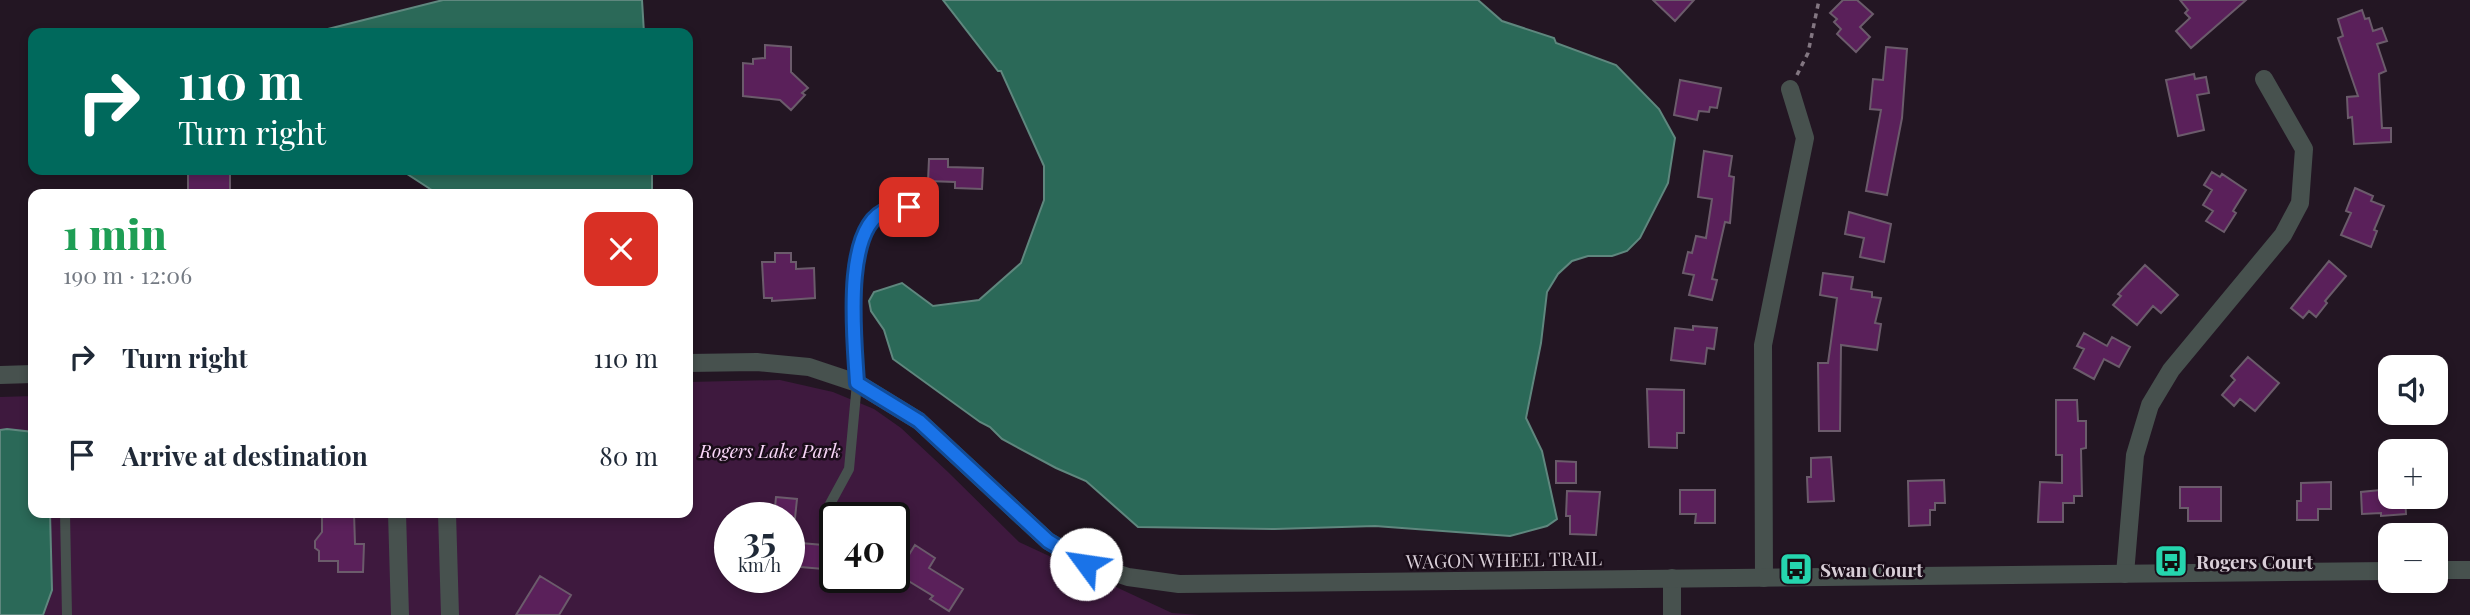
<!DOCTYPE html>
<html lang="en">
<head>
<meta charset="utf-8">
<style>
	body { margin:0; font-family:"Playfair Display",serif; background:#f6f6f7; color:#1f2937; height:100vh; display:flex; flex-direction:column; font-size:26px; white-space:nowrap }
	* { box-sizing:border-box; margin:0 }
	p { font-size:23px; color:#747a83 }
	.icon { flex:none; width:38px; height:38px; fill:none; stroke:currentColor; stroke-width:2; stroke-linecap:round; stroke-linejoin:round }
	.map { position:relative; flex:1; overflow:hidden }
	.sheet { position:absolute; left:28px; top:189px; width:665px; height:329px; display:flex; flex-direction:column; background:#fff; border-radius:14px; box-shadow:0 4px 10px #0003 }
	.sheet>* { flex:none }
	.hud { position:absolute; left:28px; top:28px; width:665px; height:147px; border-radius:14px; box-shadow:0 4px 10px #0003; background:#00695c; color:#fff; overflow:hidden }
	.buttons { position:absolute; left:2378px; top:355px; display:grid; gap:14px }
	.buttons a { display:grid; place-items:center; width:70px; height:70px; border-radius:14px; background:#fff; box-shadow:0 4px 10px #0003; font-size:35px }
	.speed { position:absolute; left:714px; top:502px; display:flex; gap:14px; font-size:35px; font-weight:700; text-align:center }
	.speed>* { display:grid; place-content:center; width:91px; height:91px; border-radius:50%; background:#fff; box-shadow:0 4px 10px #0003; line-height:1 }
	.speed small { font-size:18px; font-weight:400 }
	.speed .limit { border:4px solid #111; border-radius:10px; background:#fff; color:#111 }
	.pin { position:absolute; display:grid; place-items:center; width:60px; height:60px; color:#fff; margin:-30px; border-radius:14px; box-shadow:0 4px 10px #0006 }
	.me { position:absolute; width:77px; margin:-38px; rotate:301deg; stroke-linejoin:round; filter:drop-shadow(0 0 5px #0008) }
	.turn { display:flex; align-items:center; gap:24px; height:147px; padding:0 35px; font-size:32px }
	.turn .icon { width:91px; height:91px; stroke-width:2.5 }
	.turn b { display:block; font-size:49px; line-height:60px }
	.round { display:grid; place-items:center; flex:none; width:74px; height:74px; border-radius:14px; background:#f6f6f7 }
	.overview { display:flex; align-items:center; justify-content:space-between; height:119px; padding:0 35px }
	h1 { font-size:42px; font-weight:800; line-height:52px; color:#1e9e55 }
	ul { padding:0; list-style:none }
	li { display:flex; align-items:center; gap:21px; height:98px; padding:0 35px }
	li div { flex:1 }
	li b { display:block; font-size:26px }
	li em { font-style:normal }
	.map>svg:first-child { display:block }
	.green { fill:#3e193e; fill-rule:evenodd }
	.water { fill:#2b6958; stroke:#5f877e; stroke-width:2 }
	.building { fill:#5a205a; stroke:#6b5b6b; stroke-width:2 }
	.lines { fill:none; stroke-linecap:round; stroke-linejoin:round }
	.path { stroke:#837782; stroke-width:3.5; stroke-dasharray:5 5; stroke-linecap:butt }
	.service { stroke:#47514e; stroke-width:10 }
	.minor { stroke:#47514e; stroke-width:18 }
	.tertiary { stroke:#47514e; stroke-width:18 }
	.route-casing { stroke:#114b97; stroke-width:18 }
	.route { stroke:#1a73e8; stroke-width:12 }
	.labels { text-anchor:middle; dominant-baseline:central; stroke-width:5; stroke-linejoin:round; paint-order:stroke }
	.park-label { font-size:19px; font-style:italic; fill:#f9d6f8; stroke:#1a0d19 }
	.street-label { font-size:19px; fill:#d8ced7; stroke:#1a0d19 }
	.poi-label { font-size:19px; font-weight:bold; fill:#d8ced7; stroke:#1a0d19; text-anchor:start }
</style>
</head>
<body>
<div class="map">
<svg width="2470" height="615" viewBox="0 0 2470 615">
	<rect width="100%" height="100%" fill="#231623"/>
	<path class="green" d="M 780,380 L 833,392 L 874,409 L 901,428 L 948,472 L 1019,542 L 1172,613 L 1200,615 L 0,615 L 0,397 L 33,396 L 33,513 L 688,513 L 688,382 ZM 730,518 L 789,518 L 789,578 L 730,578 ZM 835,518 L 894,518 L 894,578 L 835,578 Z"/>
	<path class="water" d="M 443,0 L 642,0 L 644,33 L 312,33 Z
		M 943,0 L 1478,0 L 1502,21 L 1554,38 L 1556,43 L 1616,65 L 1659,109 L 1675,138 L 1668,183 L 1640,238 L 1627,251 L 1612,256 L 1588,256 L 1572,261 L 1558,274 L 1547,292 L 1541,343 L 1526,418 L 1542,451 L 1557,519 L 1547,526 L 1510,536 L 1375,526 L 1275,529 L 1138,527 L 1086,481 L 1056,468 L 1002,439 L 990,427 L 980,422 L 893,359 L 884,330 L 871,311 L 869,301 L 874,292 L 902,283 L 933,306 L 979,300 L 1021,263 L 1044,200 L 1044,166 L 1001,71 L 998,71 Z
		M 401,170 L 652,170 L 652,194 L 438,194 Z
		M 7,429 L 33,432 L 33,513 L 50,513 L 52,590 L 43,615 L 0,615 L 0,430 Z"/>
	<path class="building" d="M 1653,0 L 1694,0 L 1675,21 Z
		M 1843,0 L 1857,0 L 1873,14 L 1860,27 L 1870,37 L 1856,52 L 1837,34 L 1841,29 L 1834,22 L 1837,19 L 1830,13 Z
		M 2180,0 L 2246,0 L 2191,48 L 2176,31 L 2190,18 L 2185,13 L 2188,10 Z
		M 2362,10 L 2365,19 L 2369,18 L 2373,31 L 2382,28 L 2387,41 L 2377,44 L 2386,71 L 2379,74 L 2382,128 L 2391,128 L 2391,142 L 2354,144 L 2352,117 L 2348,118 L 2347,97 L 2358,96 L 2338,38 L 2343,36 L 2338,19 Z
		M 765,45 L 791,47 L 791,72 L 808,88 L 802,93 L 805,95 L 791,110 L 780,100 L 743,96 L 743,63 L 753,64 L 753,59 L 765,58 Z
		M 1886,47 L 1907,49 L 1902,118 L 1887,195 L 1866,191 L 1881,110 L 1870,109 L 1873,79 L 1883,80 Z
		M 2194,74 L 2195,79 L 2206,77 L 2209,93 L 2197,95 L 2204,130 L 2178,136 L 2166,80 Z
		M 1680,80 L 1721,88 L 1717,108 L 1710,107 L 1709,112 L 1699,111 L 1697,120 L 1674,115 Z
		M 1704,151 L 1732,156 L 1729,176 L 1734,177 L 1730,223 L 1725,222 L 1712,279 L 1717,280 L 1712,300 L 1689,295 L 1694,275 L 1683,273 L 1688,252 L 1692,253 L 1696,236 L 1706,238 L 1712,199 L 1698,197 Z
		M 929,159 L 948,159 L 948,167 L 983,168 L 982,189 L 955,188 L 955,182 L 928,181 Z
		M 188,170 L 230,170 L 230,191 L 188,192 Z
		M 2212,172 L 2220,177 L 2222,174 L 2246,190 L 2233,211 L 2236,213 L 2224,232 L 2206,221 L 2213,211 L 2203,205 L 2212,190 L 2204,185 Z
		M 2355,188 L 2373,196 L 2371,201 L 2384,206 L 2374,230 L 2377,231 L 2371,247 L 2341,235 L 2351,213 L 2346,211 Z
		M 1849,212 L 1891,224 L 1884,262 L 1860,257 L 1864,238 L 1845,234 Z
		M 775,253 L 791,253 L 791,262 L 796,262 L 796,269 L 814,268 L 815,298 L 772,301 L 772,298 L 764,298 L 762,262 L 775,262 Z
		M 2329,261 L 2346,276 L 2325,301 L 2327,303 L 2316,317 L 2309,311 L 2303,318 L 2291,308 Z
		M 2145,265 L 2178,295 L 2161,313 L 2153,306 L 2137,325 L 2113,305 L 2121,296 L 2118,294 Z
		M 1823,273 L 1853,277 L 1851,289 L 1872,292 L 1872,297 L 1881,298 L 1875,323 L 1881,324 L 1877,350 L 1841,345 L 1840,431 L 1819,431 L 1818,363 L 1828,363 L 1837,298 L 1820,295 Z
		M 1693,326 L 1717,328 L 1714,349 L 1707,348 L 1705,364 L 1671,360 L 1675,328 L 1693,330 Z
		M 2084,333 L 2107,346 L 2112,337 L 2130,347 L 2119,367 L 2104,359 L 2094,379 L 2074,368 L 2084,349 L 2077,346 Z
		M 2248,357 L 2279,383 L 2255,411 L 2240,399 L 2234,406 L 2222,395 L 2235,380 L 2231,376 Z
		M 1647,389 L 1684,390 L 1684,433 L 1677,433 L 1677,448 L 1649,447 Z
		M 2056,400 L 2077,400 L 2078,421 L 2086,421 L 2086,448 L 2081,449 L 2082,496 L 2074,496 L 2074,503 L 2063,503 L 2063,522 L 2038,522 L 2040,482 L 2062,483 L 2062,455 L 2056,455 Z
		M 1831,457 L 1834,501 L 1808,502 L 1807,477 L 1811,477 L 1811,458 Z
		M 1556,461 L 1576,462 L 1576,483 L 1556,483 Z
		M 1944,480 L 1945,503 L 1935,503 L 1935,510 L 1930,510 L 1930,525 L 1909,526 L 1908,481 Z
		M 2331,482 L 2331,509 L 2318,509 L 2318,520 L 2297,520 L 2297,501 L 2301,501 L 2301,483 Z
		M 2180,487 L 2221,487 L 2221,521 L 2188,521 L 2188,508 L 2180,508 Z
		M 2390,489 L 2390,497 L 2405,497 L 2406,514 L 2381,516 L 2381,513 L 2362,514 L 2361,492 Z
		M 1680,490 L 1715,490 L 1715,523 L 1695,523 L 1696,514 L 1680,514 Z
		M 1567,491 L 1600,492 L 1596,535 L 1570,534 L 1570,516 L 1566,516 Z
		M 776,497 L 797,499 L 795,518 L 774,518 Z
		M 322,513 L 354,513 L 355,544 L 364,544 L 363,572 L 338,572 L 338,561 L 319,561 L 319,551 L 315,548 L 315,541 L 322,532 Z
		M 789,542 L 823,545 L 823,548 L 835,549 L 835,570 L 789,566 Z
		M 915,545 L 935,558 L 929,568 L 963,589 L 949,611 L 930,599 L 933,596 L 897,574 Z
		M 540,576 L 571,595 L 559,615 L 516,615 Z"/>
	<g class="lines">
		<path class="path" d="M 1797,75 L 1808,53 L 1819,0"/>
		<path class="service" d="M 830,504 L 849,469 L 857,383 L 853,288 L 855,259 L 867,227 L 885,210 L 932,204
			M 65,513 L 67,615"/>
		<path class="minor" d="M 397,513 L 400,615
			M 447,513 L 450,615
			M 2125,574 L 2135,455 L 2150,405 L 2171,370 L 2283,235 L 2300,203 L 2304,149 L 2264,79
			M 1672,578 L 1672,615
			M 1764,578 L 1763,345 L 1805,138 L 1790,89"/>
		<path class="tertiary" d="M 688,363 L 757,362 L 809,367 L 857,383 L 919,421 L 1048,541 L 1086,563 L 1128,577 L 1179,584 L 2390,571
			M 0,375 L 33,374
			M 2436,570 L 2470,570"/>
	</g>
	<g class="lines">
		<defs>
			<path id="route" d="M 909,207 C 902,208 893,208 887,210 C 841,226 855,344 857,383 L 919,421 L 1048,541 L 1086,564"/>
		</defs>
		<use href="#route" class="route-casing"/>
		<use href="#route" class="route"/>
	</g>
	<defs>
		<symbol id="bus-square" viewBox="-11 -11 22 22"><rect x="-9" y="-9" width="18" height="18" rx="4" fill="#25d5ae" stroke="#1a0d19"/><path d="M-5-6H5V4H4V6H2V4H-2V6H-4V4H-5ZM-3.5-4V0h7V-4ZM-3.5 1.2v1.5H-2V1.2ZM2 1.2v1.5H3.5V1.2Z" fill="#111"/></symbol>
	</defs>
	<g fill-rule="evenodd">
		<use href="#bus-square" x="2152" y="542" width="38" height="38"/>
		<use href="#bus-square" x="1777" y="550" width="38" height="38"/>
	</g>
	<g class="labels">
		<g class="park-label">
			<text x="770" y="450">Rogers Lake Park</text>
		</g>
		<g class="street-label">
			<text transform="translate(1504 559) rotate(-1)">WAGON WHEEL TRAIL</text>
		</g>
		<g class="poi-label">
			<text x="2196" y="561">Rogers Court</text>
			<text x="1820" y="569">Swan Court</text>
		</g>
	</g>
</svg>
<div class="buttons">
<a><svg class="icon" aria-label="sound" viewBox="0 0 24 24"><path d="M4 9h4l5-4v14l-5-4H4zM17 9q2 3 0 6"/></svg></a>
<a>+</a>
<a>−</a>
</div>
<div class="speed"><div>35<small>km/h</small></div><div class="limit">40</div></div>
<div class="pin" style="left:909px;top:207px;background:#d93025"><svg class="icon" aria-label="arrive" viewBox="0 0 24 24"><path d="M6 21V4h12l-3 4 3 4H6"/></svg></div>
<svg class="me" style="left:1086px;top:564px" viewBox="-20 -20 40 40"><circle r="19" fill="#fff"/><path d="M0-13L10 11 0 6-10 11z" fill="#1a73e8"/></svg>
<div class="hud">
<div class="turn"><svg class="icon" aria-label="right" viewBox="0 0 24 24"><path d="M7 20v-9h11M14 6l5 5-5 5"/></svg><div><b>110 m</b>Turn right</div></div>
</div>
<section class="sheet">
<div class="overview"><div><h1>1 min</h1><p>190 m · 12:06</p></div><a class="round" style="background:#d93025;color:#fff"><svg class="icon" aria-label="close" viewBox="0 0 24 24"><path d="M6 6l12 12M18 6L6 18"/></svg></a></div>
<ul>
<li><svg class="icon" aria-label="right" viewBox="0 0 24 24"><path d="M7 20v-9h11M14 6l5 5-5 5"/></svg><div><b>Turn right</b></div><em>110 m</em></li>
<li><svg class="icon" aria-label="arrive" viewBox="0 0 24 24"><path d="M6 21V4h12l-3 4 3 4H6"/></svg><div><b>Arrive at destination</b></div><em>80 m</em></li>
</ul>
</section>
</div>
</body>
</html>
